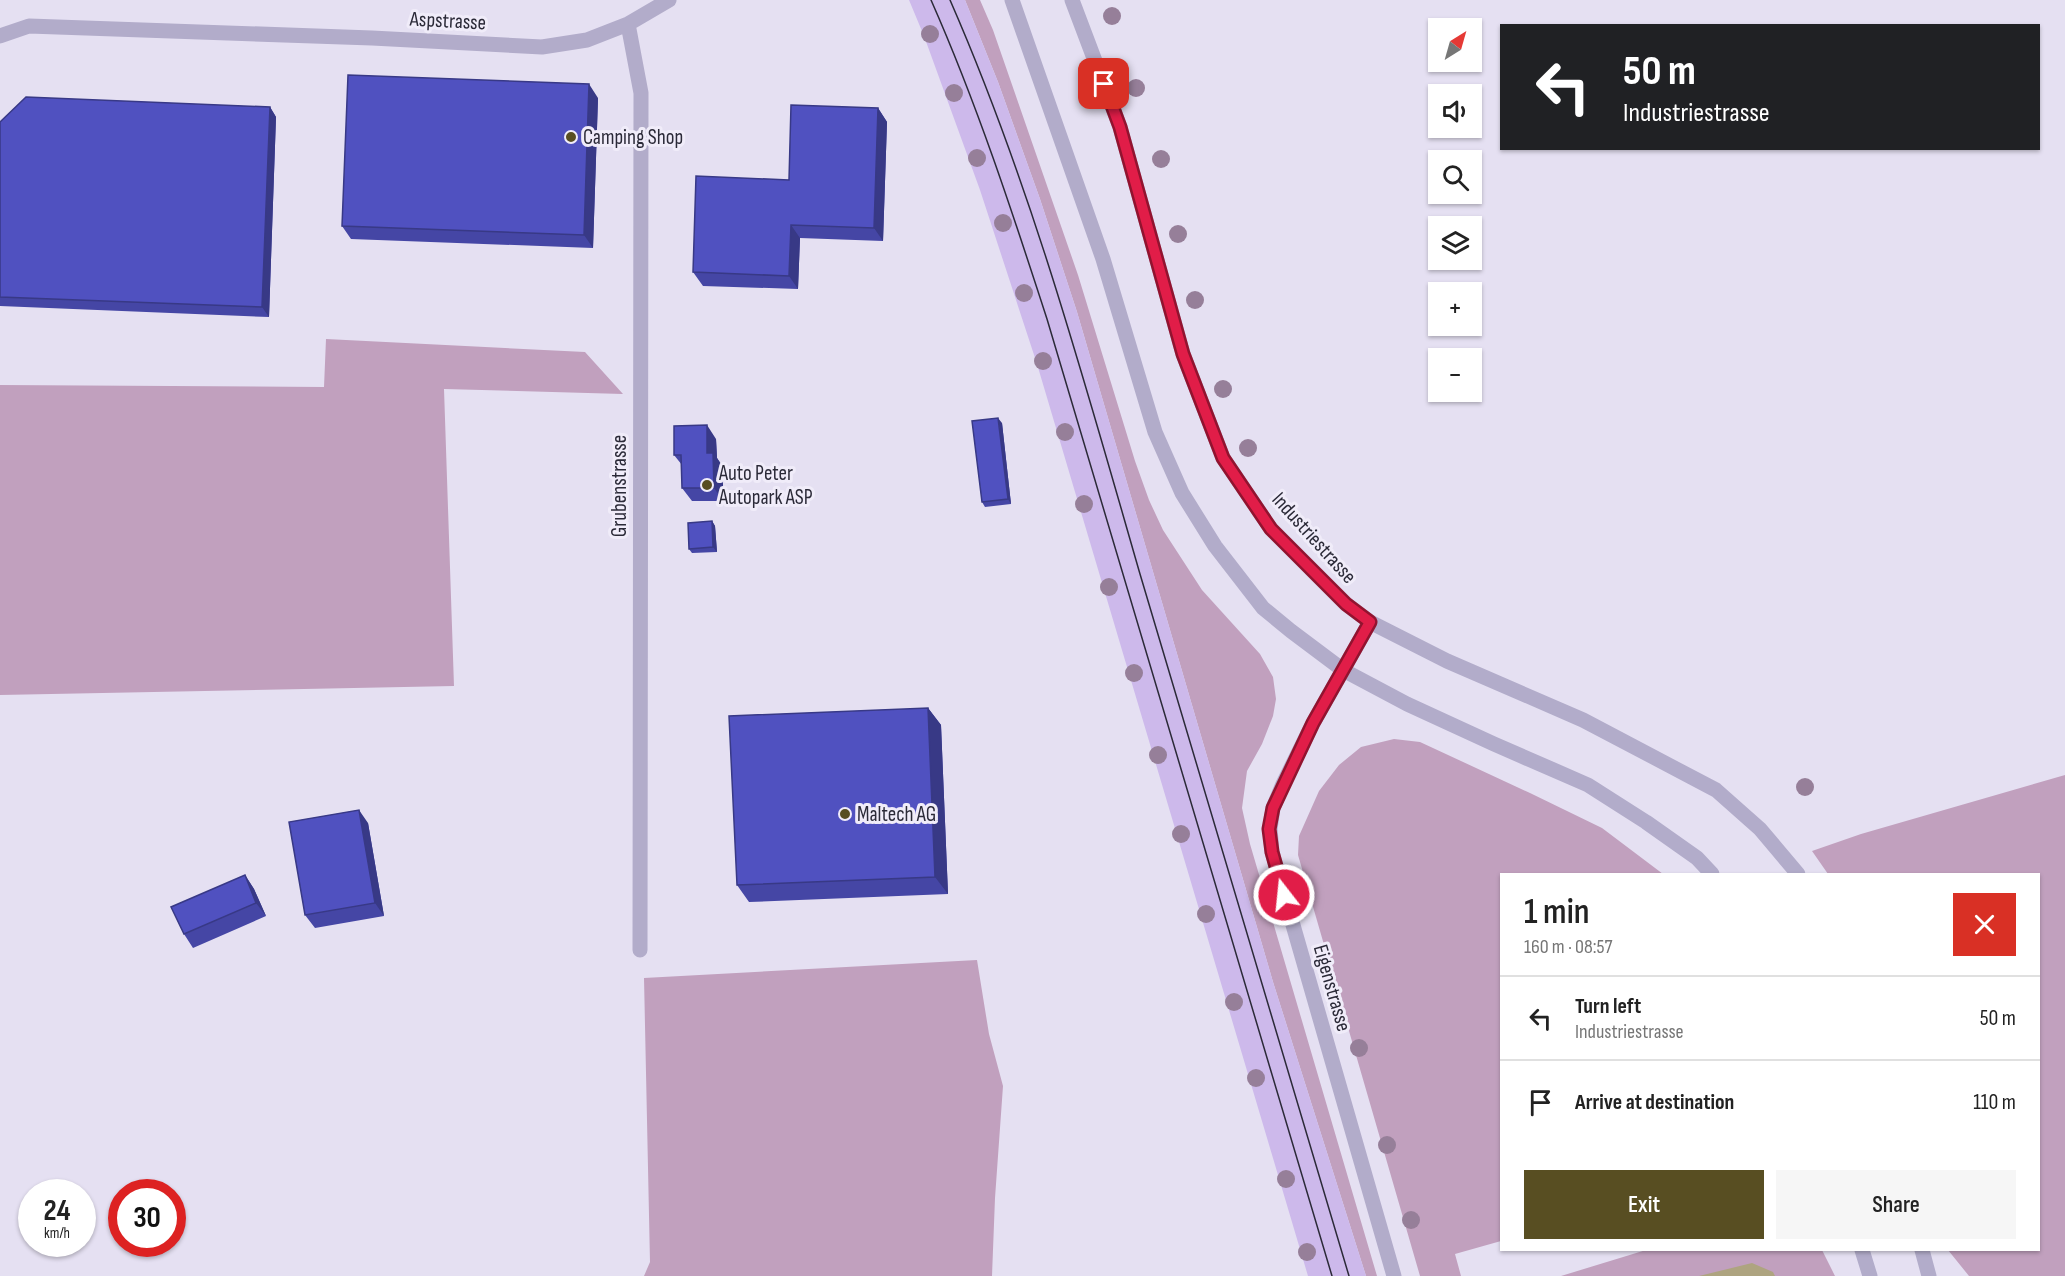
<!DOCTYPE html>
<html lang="en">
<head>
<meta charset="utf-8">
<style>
	body { margin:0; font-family:"Sofia Sans Condensed",sans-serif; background:#f6f6f6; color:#222; height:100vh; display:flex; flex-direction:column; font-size:22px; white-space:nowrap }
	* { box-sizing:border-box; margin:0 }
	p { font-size:20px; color:#767676 }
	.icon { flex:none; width:33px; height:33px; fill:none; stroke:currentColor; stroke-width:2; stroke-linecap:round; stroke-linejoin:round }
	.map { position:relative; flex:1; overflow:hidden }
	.sheet { position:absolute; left:1500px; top:873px; width:540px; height:378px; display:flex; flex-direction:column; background:#fff; border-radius:0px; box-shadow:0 2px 4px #0004 }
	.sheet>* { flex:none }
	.banner { position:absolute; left:1500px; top:24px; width:540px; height:126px; border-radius:0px; box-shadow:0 2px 4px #0004; background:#202124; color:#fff; overflow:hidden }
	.needle { width:39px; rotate:37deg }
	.buttons { position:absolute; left:1428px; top:18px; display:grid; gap:12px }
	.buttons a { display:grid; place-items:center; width:54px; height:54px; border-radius:0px; background:#fff; box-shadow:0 2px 4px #0004; font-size:30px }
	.speed { position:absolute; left:18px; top:1179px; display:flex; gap:12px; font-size:30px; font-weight:700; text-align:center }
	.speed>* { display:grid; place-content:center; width:78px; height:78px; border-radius:50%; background:#fff; box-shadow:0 2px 4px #0004; line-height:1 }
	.speed small { font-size:15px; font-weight:400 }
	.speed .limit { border:9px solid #d22; background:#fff; color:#111 }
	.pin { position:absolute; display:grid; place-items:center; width:51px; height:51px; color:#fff; margin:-26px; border-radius:12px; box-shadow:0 3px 9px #0006 }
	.me { position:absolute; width:66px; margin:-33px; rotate:344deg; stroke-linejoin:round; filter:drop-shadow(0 0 4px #0008) }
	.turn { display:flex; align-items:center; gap:21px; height:126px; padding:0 24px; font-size:27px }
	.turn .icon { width:78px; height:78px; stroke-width:2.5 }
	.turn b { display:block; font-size:42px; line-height:51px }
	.round { display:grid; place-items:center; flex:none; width:63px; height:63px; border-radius:0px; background:#f6f6f6 }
	.overview { display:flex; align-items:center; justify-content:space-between; height:102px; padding:0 24px }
	h1 { font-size:36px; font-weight:600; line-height:45px }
	.action { display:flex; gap:12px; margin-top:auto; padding:12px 24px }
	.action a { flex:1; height:69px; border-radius:0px; background:#584e22; color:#fff; font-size:24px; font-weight:600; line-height:69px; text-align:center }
	.action a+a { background:#f6f6f6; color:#222 }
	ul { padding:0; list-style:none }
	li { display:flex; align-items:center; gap:18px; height:84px; padding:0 24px; border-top:2px solid #e0e0e0 }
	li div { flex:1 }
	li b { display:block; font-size:22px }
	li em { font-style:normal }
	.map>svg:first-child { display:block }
	.green { fill:#c1a0be }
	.sand { fill:#cdb9eb }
	.water { fill:#aea480 }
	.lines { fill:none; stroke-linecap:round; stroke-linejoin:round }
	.minor { stroke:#b2acca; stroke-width:15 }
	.tram { stroke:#2b2a38; stroke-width:1.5 }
	.tree { fill:#967f99 }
	.wall { fill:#4546a5 }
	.shaded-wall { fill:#383986 }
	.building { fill:#5051c0; stroke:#383986; stroke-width:1.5 }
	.route-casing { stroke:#92132f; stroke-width:15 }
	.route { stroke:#e11d48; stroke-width:10 }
	.poi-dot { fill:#584e22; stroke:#f0ecf9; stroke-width:2 }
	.labels { text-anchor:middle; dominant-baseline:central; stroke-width:6; stroke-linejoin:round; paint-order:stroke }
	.street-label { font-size:21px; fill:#2b2a38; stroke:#f0ecf9 }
	.poi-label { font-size:21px; fill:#2b2a38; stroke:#f0ecf9; text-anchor:start }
</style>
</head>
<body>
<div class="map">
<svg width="2065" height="1276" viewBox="0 0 2065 1276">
	<rect width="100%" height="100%" fill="#e5e0f2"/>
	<path class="green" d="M 965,0 L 980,0 L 993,30 L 1078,275 L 1135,461 L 1149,500 L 1163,530 L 1202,590 L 1260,654 L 1273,677 L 1276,699 L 1273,716 L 1262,744 L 1247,771 L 1242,808 L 1250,844 L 1377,1276 L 1366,1276 L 1273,982 L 1077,312 L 1040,199 L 998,82 Z
		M 326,339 L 585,352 L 623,394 L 444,389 L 454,686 L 0,695 L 0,385 L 324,387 Z
		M 1394,739 L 1420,742 L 1530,793 L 1602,828 L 1663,874 L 1502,874 L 1501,1241 L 1455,1254 L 1461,1276 L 1420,1276 L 1298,855 L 1299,836 L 1319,791 L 1339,765 L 1361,747 Z
		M 2065,775 L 2065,1276 L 1969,1276 L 1948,1250 L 2038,1250 L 2038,874 L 1828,874 L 1812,851 L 1861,834 Z
		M 977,960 L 989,1034 L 1003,1086 L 995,1198 L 992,1276 L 644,1276 L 650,1262 L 644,978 Z
		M 1646,1250 L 1822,1250 L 1835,1276 L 1561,1276 Z"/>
	<path class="sand" d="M 909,0 L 965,0 L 998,82 L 1040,199 L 1077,312 L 1273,982 L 1366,1276 L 1308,1276 L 1037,364 L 980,190 L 924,36 Z"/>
	<path class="water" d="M 1752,1263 L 1773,1272 L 1775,1276 L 1699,1276 Z"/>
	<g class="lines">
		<path class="minor" d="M 1012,0 L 1103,259 L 1155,432 L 1182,493 L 1215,546 L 1263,608 L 1291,631 L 1343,670 L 1407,704 L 1494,744 L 1588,785 L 1646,822 L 1697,858 L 1712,874
			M 1072,0 L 1120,127 L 1183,354 L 1223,458 L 1271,529 L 1346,604 L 1370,622 L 1447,661 L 1583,720 L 1716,790 L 1760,829 L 1798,874
			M 628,24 L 641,93 L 640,950
			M 0,36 L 29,26 L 372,38 L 542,47 L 587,40 L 628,24 L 669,0
			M 1370,622 L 1313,723 L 1283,784 L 1273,808 L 1270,829 L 1272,852 L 1394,1276
			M 1862,1250 L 1870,1276
			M 1922,1250 L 1929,1276"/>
		<path class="tram" d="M 931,0 C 977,104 1012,211 1047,319 L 1332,1276
			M 950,0 C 1031,185 1084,380 1140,574 C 1209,808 1278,1042 1349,1276"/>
	</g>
	<g class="tree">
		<circle cx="1112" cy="16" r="9"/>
		<circle cx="930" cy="34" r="9"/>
		<circle cx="1136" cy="88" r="9"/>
		<circle cx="954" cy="93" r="9"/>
		<circle cx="977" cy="158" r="9"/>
		<circle cx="1161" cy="159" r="9"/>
		<circle cx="1003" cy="223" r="9"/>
		<circle cx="1178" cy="234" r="9"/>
		<circle cx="1024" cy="293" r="9"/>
		<circle cx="1195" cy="300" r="9"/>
		<circle cx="1043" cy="361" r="9"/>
		<circle cx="1223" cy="389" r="9"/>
		<circle cx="1065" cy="432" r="9"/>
		<circle cx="1248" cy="448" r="9"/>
		<circle cx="1084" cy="504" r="9"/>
		<circle cx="1109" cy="587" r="9"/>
		<circle cx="1134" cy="673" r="9"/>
		<circle cx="1158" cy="755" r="9"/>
		<circle cx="1805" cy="787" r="9"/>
		<circle cx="1181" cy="834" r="9"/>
		<circle cx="1206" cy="914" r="9"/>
		<circle cx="1234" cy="1002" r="9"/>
		<circle cx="1359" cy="1048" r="9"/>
		<circle cx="1256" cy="1078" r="9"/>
		<circle cx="1387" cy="1145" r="9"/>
		<circle cx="1286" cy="1179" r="9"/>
		<circle cx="1411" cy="1220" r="9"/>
		<circle cx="1307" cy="1252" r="9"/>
	</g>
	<path class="wall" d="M 598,98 L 593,248 L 351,239 L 342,226 Z
		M 270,107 L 276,117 L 269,317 L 0,306 L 0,122 Z
		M 878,108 L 887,122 L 883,241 L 800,238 L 798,289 L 703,286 L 693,272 L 789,180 Z
		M 1002,423 L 1011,504 L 985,507 L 982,502 Z
		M 716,439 L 717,458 L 723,467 L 723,501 L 692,501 L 682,488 L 682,465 L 674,455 Z
		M 712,521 L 715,526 L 717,552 L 692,553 L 689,549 Z
		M 928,708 L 941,725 L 948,894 L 749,902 L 737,885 Z
		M 368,823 L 384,916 L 315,928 L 305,915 Z
		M 245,875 L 254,889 L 266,916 L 193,948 L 184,934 Z"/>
	<path class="shaded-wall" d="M 589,84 L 598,98 L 593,248 L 584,235 Z
		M 270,107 L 276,117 L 269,317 L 262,307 Z
		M 878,108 L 887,122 L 883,241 L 874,228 Z
		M 791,225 L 800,238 L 798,289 L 789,276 Z
		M 998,418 L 1002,423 L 1011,504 L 1008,499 Z
		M 707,425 L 716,439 L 717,458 L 723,467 L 723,501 L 714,488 L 707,453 Z
		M 712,521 L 715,526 L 717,552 L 713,547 Z
		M 928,708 L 941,725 L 948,894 L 935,877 Z
		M 359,810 L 368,823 L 384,916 L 375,903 Z
		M 245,875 L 254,889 L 266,916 L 256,903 Z"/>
	<path class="building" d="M 348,75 L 589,84 L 584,235 L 342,226 Z
		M 26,97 L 270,107 L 262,307 L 0,297 L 0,122 Z
		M 791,105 L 878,108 L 874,228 L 791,225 L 789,276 L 693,272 L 696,176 L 789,180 Z
		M 998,418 L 1008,499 L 982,502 L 972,421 Z
		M 707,425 L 707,453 L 713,453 L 714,488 L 682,488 L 681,455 L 674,455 L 674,426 Z
		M 712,521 L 713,547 L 689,549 L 688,523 Z
		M 928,708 L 935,877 L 737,885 L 729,716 Z
		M 359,810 L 375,903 L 305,915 L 289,822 Z
		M 245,875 L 256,903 L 184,934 L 171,907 Z"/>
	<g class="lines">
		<defs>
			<path id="route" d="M 1104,84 L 1120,127 L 1183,354 L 1223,458 L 1271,529 L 1346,604 L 1370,622 L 1313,723 L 1273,808 L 1269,829 L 1272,852 L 1284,895"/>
		</defs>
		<use href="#route" class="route-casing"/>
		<use href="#route" class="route"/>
	</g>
	<g class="poi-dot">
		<circle cx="571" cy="137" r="6"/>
		<circle cx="707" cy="485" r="6"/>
		<circle cx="845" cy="814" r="6"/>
	</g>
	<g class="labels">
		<g class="street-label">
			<text transform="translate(448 21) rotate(3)">Aspstrasse</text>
			<text transform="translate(619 486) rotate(-90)">Grubenstrasse</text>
			<text transform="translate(1314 538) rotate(48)">Industriestrasse</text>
			<text transform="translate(1332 988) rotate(74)">Eigenstrasse</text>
		</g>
		<g class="poi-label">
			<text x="583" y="137">Camping Shop</text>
			<text x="719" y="473">Auto Peter<tspan x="719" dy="24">Autopark ASP</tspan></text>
			<text x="857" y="814">Maltech AG</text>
		</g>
	</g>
</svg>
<div class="buttons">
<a><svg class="needle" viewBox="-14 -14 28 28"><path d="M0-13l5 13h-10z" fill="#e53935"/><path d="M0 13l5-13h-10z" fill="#767676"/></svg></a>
<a><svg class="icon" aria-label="sound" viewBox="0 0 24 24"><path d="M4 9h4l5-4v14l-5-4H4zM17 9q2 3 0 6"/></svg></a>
<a><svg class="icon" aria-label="search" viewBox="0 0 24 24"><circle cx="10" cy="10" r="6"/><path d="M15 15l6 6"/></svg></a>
<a><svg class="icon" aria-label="layers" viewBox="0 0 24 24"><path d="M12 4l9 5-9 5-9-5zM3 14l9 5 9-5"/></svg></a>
<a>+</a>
<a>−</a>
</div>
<div class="speed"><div>24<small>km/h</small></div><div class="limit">30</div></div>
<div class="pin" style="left:1104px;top:84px;background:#d93025"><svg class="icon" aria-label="arrive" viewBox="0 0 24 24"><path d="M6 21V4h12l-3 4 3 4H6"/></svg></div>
<svg class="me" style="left:1284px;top:895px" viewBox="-20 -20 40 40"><circle r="17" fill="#e11d48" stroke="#fff" stroke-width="3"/><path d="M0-11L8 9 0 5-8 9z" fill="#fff"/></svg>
<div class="banner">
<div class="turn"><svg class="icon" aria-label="left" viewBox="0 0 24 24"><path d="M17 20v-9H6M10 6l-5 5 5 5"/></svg><div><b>50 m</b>Industriestrasse</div></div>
</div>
<section class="sheet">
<div class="overview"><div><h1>1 min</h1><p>160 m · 08:57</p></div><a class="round" style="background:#d93025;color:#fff"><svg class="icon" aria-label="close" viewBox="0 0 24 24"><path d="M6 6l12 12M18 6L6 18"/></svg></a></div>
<ul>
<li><svg class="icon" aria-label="left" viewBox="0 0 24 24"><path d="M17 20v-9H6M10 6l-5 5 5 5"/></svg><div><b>Turn left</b><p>Industriestrasse</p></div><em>50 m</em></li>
<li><svg class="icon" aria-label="arrive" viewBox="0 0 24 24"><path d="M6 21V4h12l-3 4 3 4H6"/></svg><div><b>Arrive at destination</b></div><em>110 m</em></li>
</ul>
<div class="action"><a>Exit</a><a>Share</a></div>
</section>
</div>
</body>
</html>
